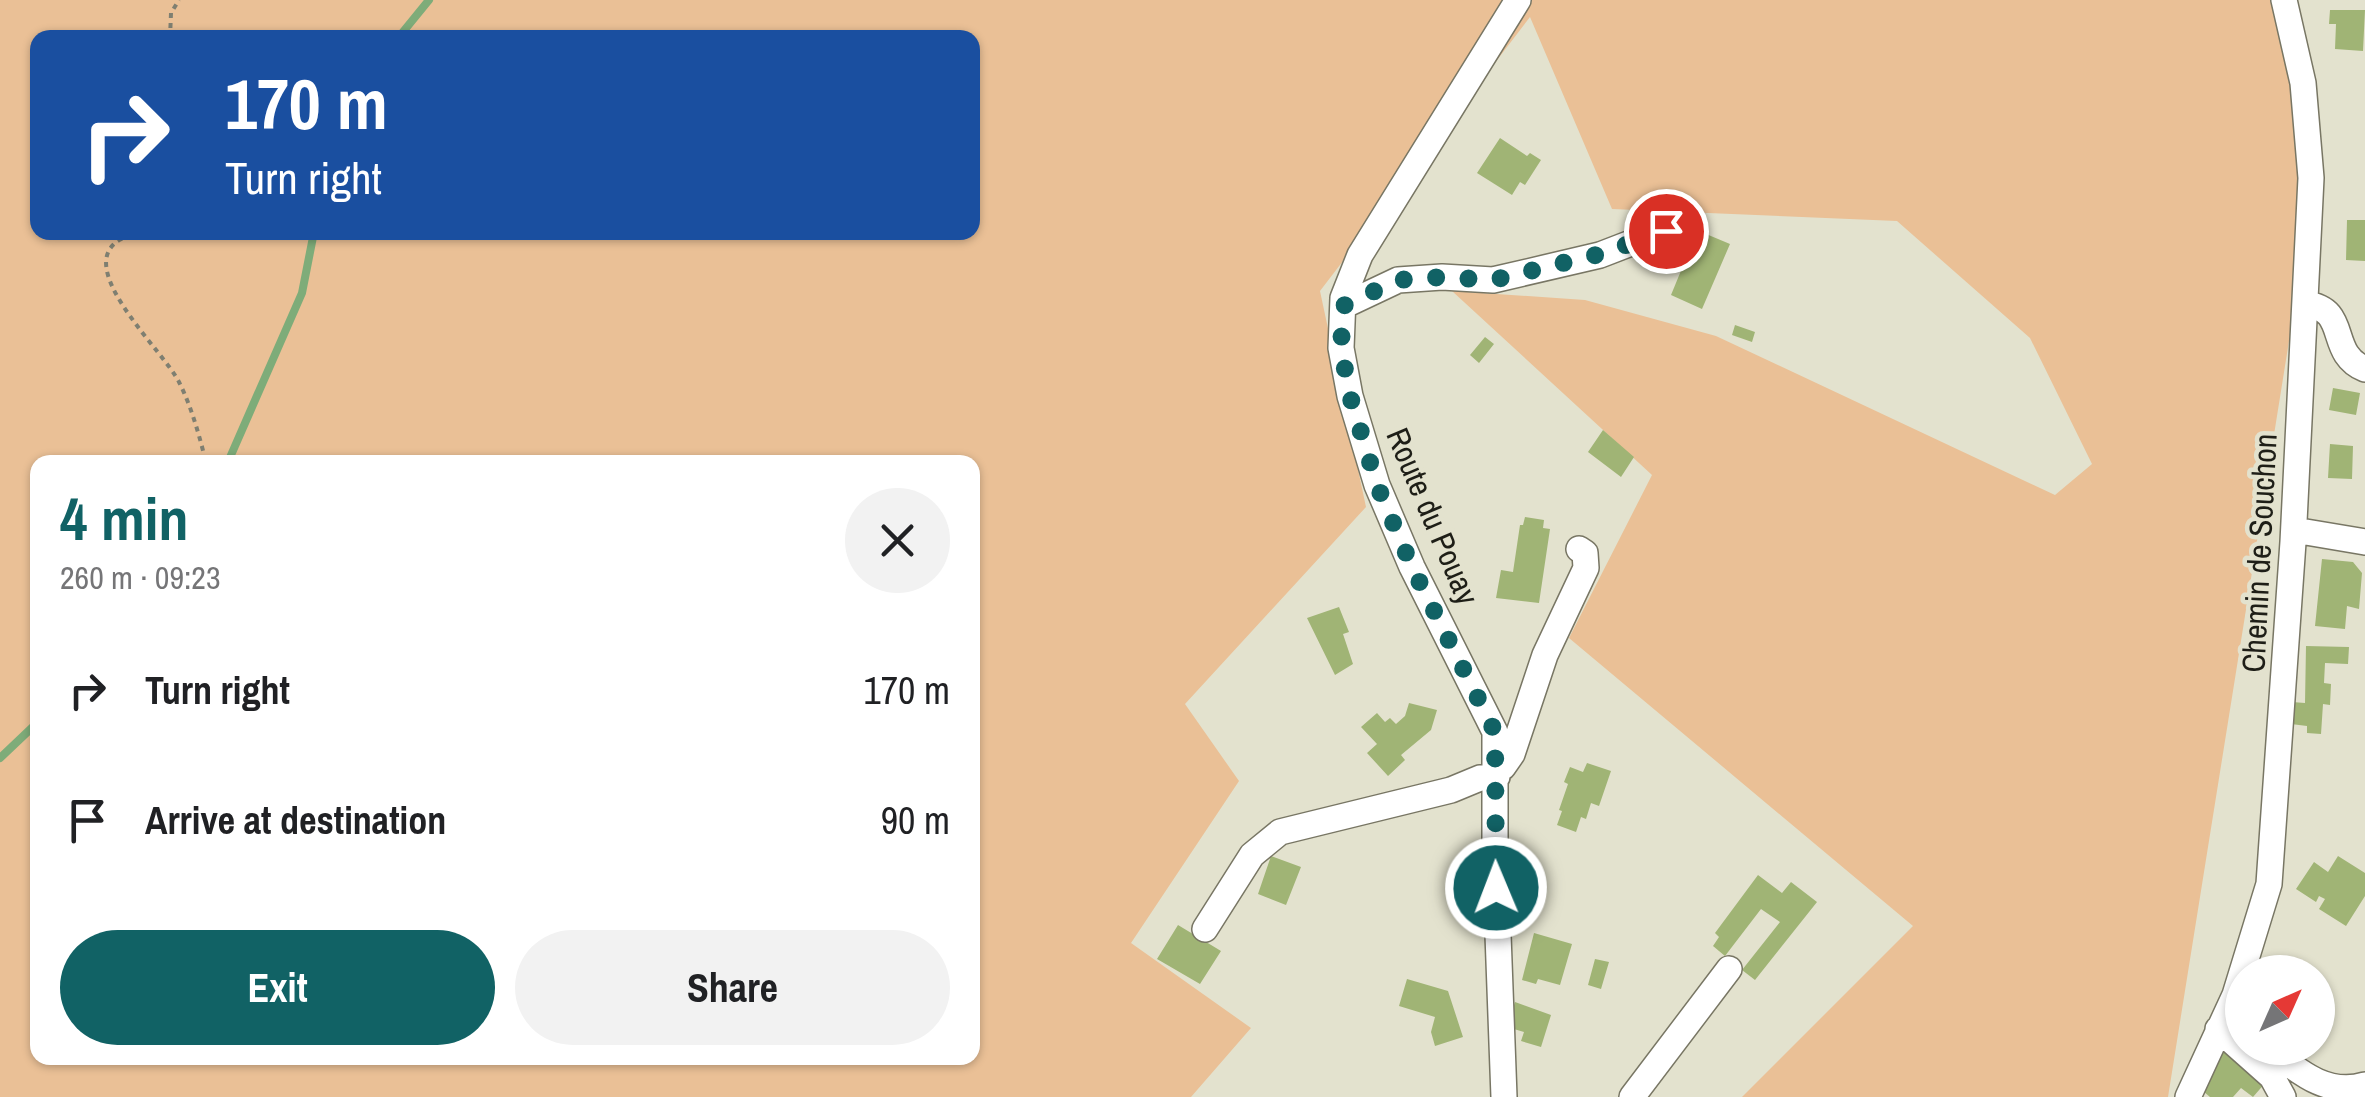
<!DOCTYPE html>
<html lang="en">
<head>
<meta charset="utf-8">
<style>
	body { margin:0; font-family:"Archivo Narrow",sans-serif; background:#f2f2f2; color:#202124; height:100vh; display:flex; flex-direction:column; font-size:38px; white-space:nowrap }
	* { box-sizing:border-box; margin:0 }
	p { font-size:32px; color:#757577 }
	.icon { flex:none; width:55px; height:55px; fill:none; stroke:currentColor; stroke-width:2; stroke-linecap:round; stroke-linejoin:round }
	.map { position:relative; flex:1; overflow:hidden }
	.panel { position:absolute; left:30px; top:455px; width:950px; height:610px; display:flex; flex-direction:column; background:#fff; border-radius:20px; box-shadow:0 2px 8px #0004 }
	.panel>* { flex:none }
	.hud { position:absolute; left:30px; top:30px; width:950px; height:210px; border-radius:20px; box-shadow:0 2px 8px #0004; background:#1a4fa0; color:#fff; overflow:hidden }
	.needle { width:65px; rotate:45deg }
	.fabs { position:absolute; left:2225px; top:955px; display:grid; gap:20px }
	.fabs a { display:grid; place-items:center; width:110px; height:110px; border-radius:50%; background:#fff; box-shadow:0 2px 8px #0004; font-size:50px }
	.pin { position:absolute; display:grid; place-items:center; width:85px; height:85px; color:#fff; margin:-42px; border:5px solid #fff; border-radius:50%; box-shadow:0 2px 10px #0007 }
	.me { position:absolute; width:110px; margin:-55px; rotate:359deg; stroke-linejoin:round; filter:drop-shadow(0 0 8px #0008) }
	.turn { display:flex; align-items:center; gap:35px; height:210px; padding:0 30px; font-size:45px }
	.turn .icon { width:130px; height:130px; stroke-width:2.5 }
	.turn b { display:block; font-size:70px; line-height:85px }
	.round { display:grid; place-items:center; flex:none; width:105px; height:105px; border-radius:52px; background:#f2f2f2 }
	.overview { display:flex; align-items:center; justify-content:space-between; height:170px; padding:0 30px }
	h1 { font-size:60px; font-weight:700; line-height:75px; color:#116265 }
	.cta { display:flex; gap:20px; margin-top:auto; padding:20px 30px }
	.cta a { flex:1; height:115px; border-radius:60px; background:#116265; color:#fff; font-size:40px; font-weight:700; line-height:115px; text-align:center }
	.cta a+a { background:#f2f2f2; color:#202124 }
	ul { padding:0; list-style:none }
	li { display:flex; align-items:center; gap:30px; height:130px; padding:0 30px }
	li div { flex:1 }
	li b { display:block; font-size:38px }
	li em { font-style:normal }
	.map>svg:first-child { display:block }
	.green { fill:#eac096; fill-rule:evenodd }
	.lines { fill:none; stroke-linecap:round; stroke-linejoin:round }
	.stream { stroke:#7eac79; stroke-width:8 }
	.building { fill:#a0b475 }
	.minor-casing { stroke:#787664; stroke-width:28 }
	.path { stroke:#7f7f71; stroke-width:4; stroke-dasharray:5 5; stroke-linecap:butt }
	.minor { stroke:#fff; stroke-width:25 }
	.route { stroke:#116265; stroke-width:18; stroke-dasharray:0 32.4 }
	.labels { text-anchor:middle; dominant-baseline:central; stroke-width:9; stroke-linejoin:round; paint-order:stroke }
	.street-label { font-size:32px; fill:#1e1e17; stroke:#e3e2ce }
</style>
</head>
<body>
<div class="map">
<svg width="2365" height="1097" viewBox="0 0 2365 1097">
	<rect width="100%" height="100%" fill="#e3e2ce"/>
	<path class="green" d="M 0,0 L 2296,0 L 2321,141 L 2168,1097 L 1742,1097 L 1913,926 L 1569,638 L 1652,475 L 1452,291 L 1585,300 L 1716,336 L 2055,495 L 2092,464 L 2030,338 L 1897,221 L 1612,209 L 1530,17 L 1320,291 L 1366,507 L 1185,704 L 1239,781 L 1131,943 L 1251,1028 L 1191,1097 L 0,1097 ZM 38,38 L 972,38 L 972,232 L 38,232 ZM 38,462 L 972,462 L 972,1058 L 38,1058 Z"/>
	<g class="lines">
		<path class="stream" d="M 398,38 L 429,0
			M 228,462 L 302,293 L 314,232
			M 0,758 L 38,722"/>
	</g>
	<path class="building" d="M 2330,10 L 2365,10 L 2363,51 L 2335,49 L 2336,24 L 2329,24 Z
		M 1500,138 L 1527,156 L 1530,153 L 1541,160 L 1525,185 L 1520,182 L 1512,195 L 1477,173 Z
		M 2347,220 L 2365,220 L 2365,261 L 2346,260 Z
		M 1687,226 L 1730,244 L 1702,309 L 1671,295 L 1685,261 L 1674,256 Z
		M 1735,325 L 1755,332 L 1752,342 L 1732,335 Z
		M 1485,337 L 1494,344 L 1479,363 L 1470,355 Z
		M 2333,388 L 2360,393 L 2356,415 L 2329,410 Z
		M 1603,430 L 1634,457 L 1621,477 L 1588,452 Z
		M 2330,444 L 2353,446 L 2352,479 L 2328,478 Z
		M 1525,517 L 1544,520 L 1543,528 L 1550,529 L 1539,603 L 1496,598 L 1501,570 L 1513,572 L 1520,525 L 1523,525 Z
		M 2322,559 L 2353,562 L 2362,573 L 2359,609 L 2347,606 L 2345,629 L 2315,626 Z
		M 1339,607 L 1349,632 L 1343,634 L 1353,664 L 1335,675 L 1307,618 Z
		M 2306,646 L 2349,647 L 2348,664 L 2325,663 L 2324,683 L 2331,684 L 2330,705 L 2323,704 L 2321,734 L 2307,733 L 2307,726 L 2291,724 L 2292,702 L 2305,703 Z
		M 1409,703 L 1437,710 L 1431,730 L 1401,755 L 1405,760 L 1388,776 L 1367,753 L 1377,744 L 1361,727 L 1377,713 L 1385,722 L 1390,718 L 1396,724 L 1405,716 Z
		M 1587,763 L 1611,771 L 1599,806 L 1591,803 L 1586,819 L 1581,817 L 1576,832 L 1557,825 L 1562,811 L 1559,810 L 1568,784 L 1564,782 L 1570,767 L 1583,772 Z
		M 1271,856 L 1301,867 L 1286,905 L 1258,894 Z
		M 2338,856 L 2365,873 L 2365,896 L 2346,926 L 2319,909 L 2325,899 L 2319,896 L 2316,902 L 2296,889 L 2314,862 L 2328,872 Z
		M 1758,875 L 1782,893 L 1791,882 L 1817,902 L 1755,980 L 1742,970 L 1780,922 L 1761,909 L 1725,956 L 1713,946 L 1719,937 L 1715,933 Z
		M 1178,925 L 1221,951 L 1200,984 L 1157,959 Z
		M 1534,933 L 1572,944 L 1560,985 L 1538,979 L 1536,984 L 1522,980 Z
		M 1595,959 L 1609,962 L 1601,989 L 1588,985 Z
		M 1407,979 L 1448,991 L 1463,1037 L 1435,1046 L 1431,1032 L 1435,1017 L 1399,1006 Z
		M 1515,1002 L 1551,1015 L 1541,1047 L 1521,1041 L 1524,1032 L 1507,1027 Z
		M 2221,1043 L 2266,1082 L 2253,1097 L 2241,1088 L 2233,1097 L 2210,1097 L 2197,1086 Z"/>
	<g class="lines">
		<defs>
			<path id="minor" d="M 2305,304 C 2351,309 2326,353 2365,369
				M 1343,306 L 1398,280 L 1442,277 L 1493,280 L 1600,255 L 1657,233 L 1676,233
				M 2294,530 L 2365,542
				M 1497,767 L 1503,767 L 1512,754 L 1545,655 L 1586,568 L 1585,553 L 1579,549
				M 1205,929 L 1252,855 L 1280,832 L 1451,790 L 1480,778 L 1497,777
				M 2218,1029 L 2272,1077 L 2283,1097
				M 2268,1048 C 2297,1070 2326,1097 2365,1085
				M 1504,1097 L 1495,853 L 1495,732 L 1412,567 L 1377,485 L 1350,396 L 1341,348 L 1343,298 L 1360,255 L 1518,0
				M 1632,1097 L 1729,969
				M 2188,1097 L 2235,995 L 2269,884 L 2293,542 L 2311,178 L 2303,83 L 2284,0"/>
		</defs>
		<use href="#minor" class="minor-casing"/>
		<path class="path" d="M 170,38 L 171,13 L 179,0
			M 141,232 C 132,235 119,238 113,245 C 82,277 164,352 179,382 C 192,408 199,435 206,462"/>
		<use href="#minor" class="minor"/>
	</g>
	<g class="lines">
		<path class="route" d="M 1496,888 L 1495,732 L 1412,567 L 1377,485 L 1350,396 L 1341,348 L 1343,306 L 1398,280 L 1442,277 L 1493,280 L 1600,254 L 1666,231"/>
	</g>
	<g class="labels">
		<g class="street-label">
			<text transform="translate(1433 516) rotate(67)">Route du Pouay</text>
			<text transform="translate(2259 553) rotate(-87)">Chemin de Souchon</text>
		</g>
	</g>
</svg>
<div class="fabs">
<a><svg class="needle" viewBox="-14 -14 28 28"><path d="M0-13l5 13h-10z" fill="#e53935"/><path d="M0 13l5-13h-10z" fill="#757577"/></svg></a>
</div>
<div class="pin" style="left:1666px;top:231px;background:#d93025"><svg class="icon" aria-label="arrive" viewBox="0 0 24 24"><path d="M6 21V4h12l-3 4 3 4H6"/></svg></div>
<svg class="me" style="left:1496px;top:888px" viewBox="-20 -20 40 40"><circle r="17" fill="#116265" stroke="#fff" stroke-width="3"/><path d="M0-11L8 9 0 5-8 9z" fill="#fff"/></svg>
<div class="hud">
<div class="turn"><svg class="icon" aria-label="right" viewBox="0 0 24 24"><path d="M7 20v-9h11M14 6l5 5-5 5"/></svg><div><b>170 m</b>Turn right</div></div>
</div>
<section class="panel">
<div class="overview"><div><h1>4 min</h1><p>260 m · 09:23</p></div><a class="round"><svg class="icon" aria-label="close" viewBox="0 0 24 24"><path d="M6 6l12 12M18 6L6 18"/></svg></a></div>
<ul>
<li><svg class="icon" aria-label="right" viewBox="0 0 24 24"><path d="M7 20v-9h11M14 6l5 5-5 5"/></svg><div><b>Turn right</b></div><em>170 m</em></li>
<li><svg class="icon" aria-label="arrive" viewBox="0 0 24 24"><path d="M6 21V4h12l-3 4 3 4H6"/></svg><div><b>Arrive at destination</b></div><em>90 m</em></li>
</ul>
<div class="cta"><a>Exit</a><a>Share</a></div>
</section>
</div>
</body>
</html>
